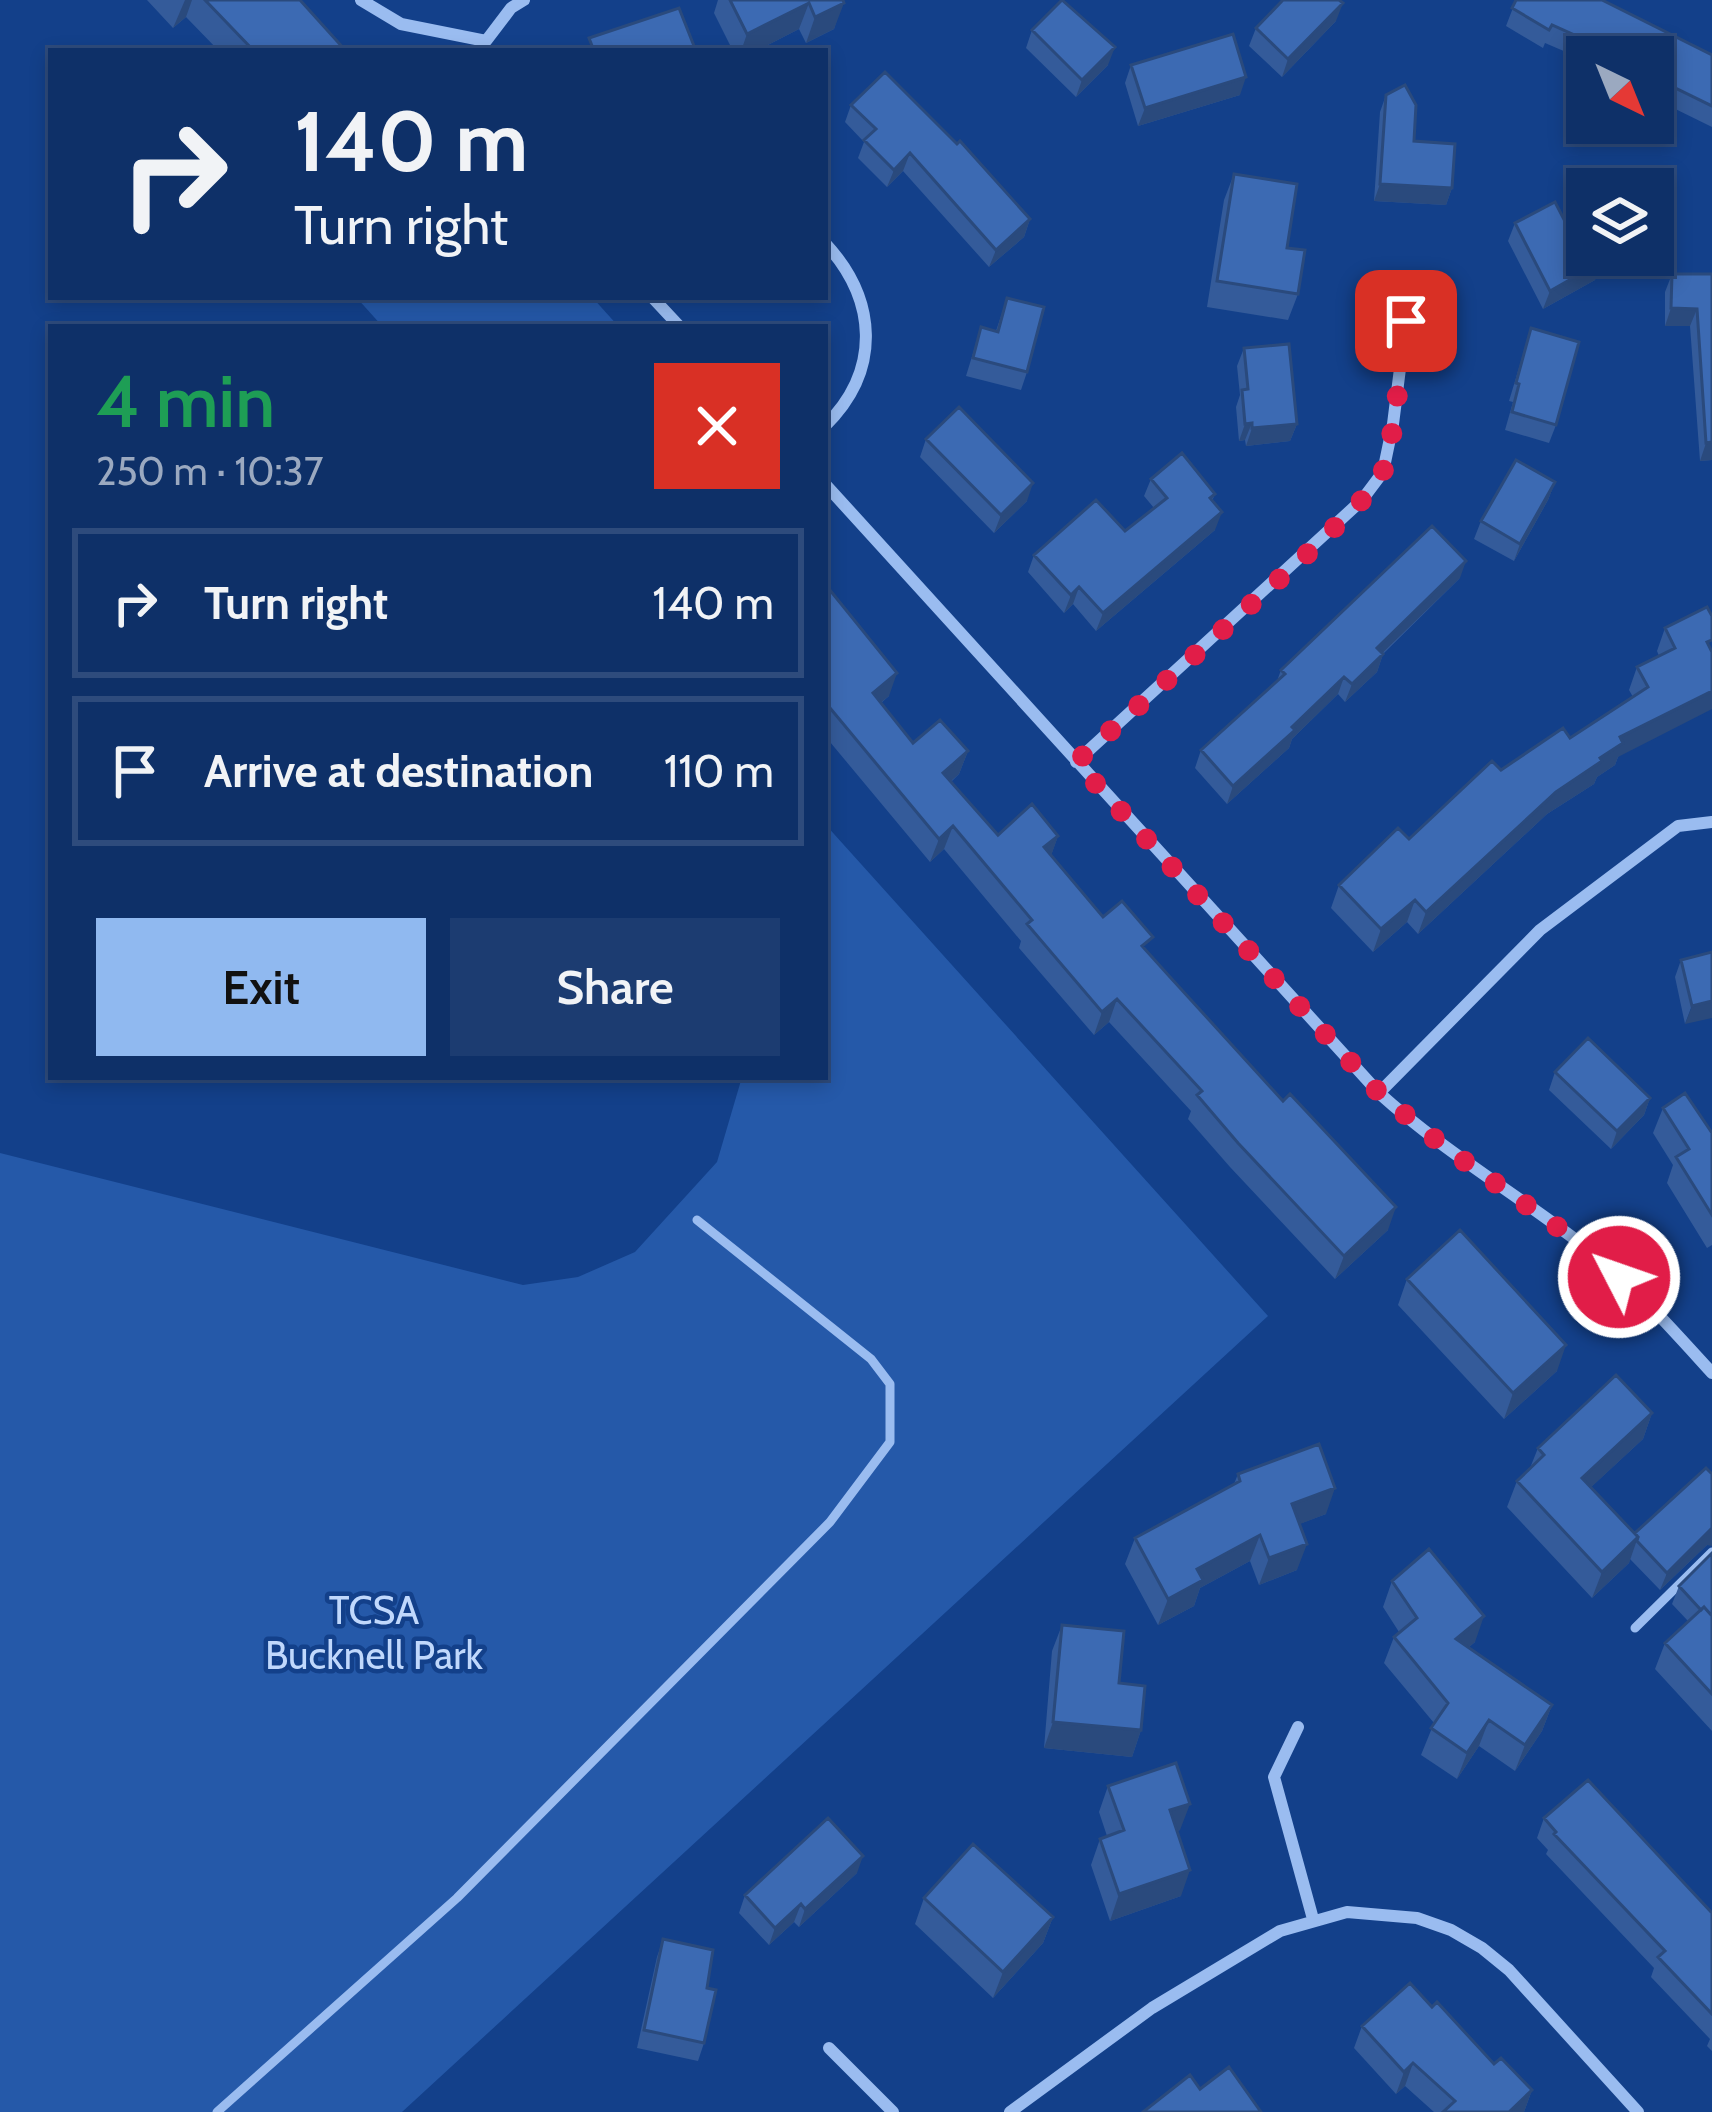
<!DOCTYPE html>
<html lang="en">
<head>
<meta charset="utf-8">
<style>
	body { margin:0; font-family:Cabin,sans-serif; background:#1c3c71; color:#f1f3f6; height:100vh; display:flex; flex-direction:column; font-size:45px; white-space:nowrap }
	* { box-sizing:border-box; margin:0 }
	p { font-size:39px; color:#9ba9c0 }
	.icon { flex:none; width:66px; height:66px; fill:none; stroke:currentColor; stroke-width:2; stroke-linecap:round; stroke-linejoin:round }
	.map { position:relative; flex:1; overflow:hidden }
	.sheet { position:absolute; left:48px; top:324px; width:780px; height:756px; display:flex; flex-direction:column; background:#0e3068; border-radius:0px; box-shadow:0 6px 18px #0003,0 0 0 3px #2e4b7c }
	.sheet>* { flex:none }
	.top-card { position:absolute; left:48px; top:48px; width:780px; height:252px; border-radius:0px; box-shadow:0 6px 18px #0003,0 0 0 3px #2e4b7c; background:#0e3068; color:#f1f3f6; overflow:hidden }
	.needle { width:78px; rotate:137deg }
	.controls { position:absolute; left:1566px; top:36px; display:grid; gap:24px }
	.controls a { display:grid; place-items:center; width:108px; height:108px; border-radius:0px; background:#0e3068; box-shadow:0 6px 18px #0003,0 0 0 3px #2e4b7c; font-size:60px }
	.pin { position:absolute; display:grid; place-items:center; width:102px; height:102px; color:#fff; margin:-51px; border-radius:24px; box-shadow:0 6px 18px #0006 }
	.me { position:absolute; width:132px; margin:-66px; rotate:311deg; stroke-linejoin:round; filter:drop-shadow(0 0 9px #0008) }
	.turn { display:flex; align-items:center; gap:42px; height:252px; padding:0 48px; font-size:54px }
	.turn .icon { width:156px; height:156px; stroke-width:2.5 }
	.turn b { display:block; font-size:84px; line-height:102px }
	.round { display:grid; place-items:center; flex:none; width:126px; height:126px; border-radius:0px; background:#1c3c71 }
	.headline { display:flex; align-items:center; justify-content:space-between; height:204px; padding:0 48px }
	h1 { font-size:72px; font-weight:600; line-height:90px; color:#1e9e55 }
	.cta { display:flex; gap:24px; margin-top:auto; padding:24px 48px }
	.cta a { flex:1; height:138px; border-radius:0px; background:#90b9f0; color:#111; font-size:48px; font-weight:600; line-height:138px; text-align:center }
	.cta a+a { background:#1c3c71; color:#f1f3f6 }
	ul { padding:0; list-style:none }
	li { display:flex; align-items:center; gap:36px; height:150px; margin:0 24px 18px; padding:0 24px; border:6px solid #2e4b7c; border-radius:0px }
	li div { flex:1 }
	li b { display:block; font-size:45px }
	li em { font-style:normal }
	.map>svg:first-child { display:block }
	.green { fill:#2559a9 }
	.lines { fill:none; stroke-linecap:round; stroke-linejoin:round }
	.service { stroke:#9abcf0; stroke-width:9 }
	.minor { stroke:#9abcf0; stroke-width:12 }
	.wall { fill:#345b9a }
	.shaded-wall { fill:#2a4a7d }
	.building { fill:#3c6ab3; stroke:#2a4a7d; stroke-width:3 }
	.route { stroke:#e11d48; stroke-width:21; stroke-dasharray:0 37.8 }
	.labels { text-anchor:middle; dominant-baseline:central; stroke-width:9; stroke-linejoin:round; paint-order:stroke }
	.park-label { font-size:39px; fill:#c0d8fc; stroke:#13408a }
</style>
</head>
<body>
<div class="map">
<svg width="1712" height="2112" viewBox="0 0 1712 2112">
	<rect width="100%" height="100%" fill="#13408a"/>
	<path class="green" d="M 356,297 L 592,297 L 619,327 L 383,327 Z
		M 825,824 L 1268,1316 L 402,2112 L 0,2112 L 0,1153 L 523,1285 L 578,1277 L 635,1252 L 717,1162 L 742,1077 L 825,1077 Z"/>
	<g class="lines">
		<path class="service" d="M 1635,1628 L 1712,1552
			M 217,2112 L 457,1898 L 830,1522 L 890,1442 L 890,1384 L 871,1359 L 697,1220"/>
		<path class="minor" d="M 361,0 L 401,24 L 486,41
			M 486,41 L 511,8 L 524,0
			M 825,243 C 877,299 882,370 825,426
			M 652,297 L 680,327
			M 825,484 L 1379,1093 C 1441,1149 1513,1192 1580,1243 C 1629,1280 1671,1328 1712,1373
			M 1076,762 L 1362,500 L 1383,472 L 1393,424 L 1406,321
			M 1379,1093 L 1540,930 L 1678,826 L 1712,822
			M 1298,1727 L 1274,1777 L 1313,1919
			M 829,2048 L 893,2112
			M 1010,2112 L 1152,2008 L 1280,1931 L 1347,1912 L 1417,1918 L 1451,1930 L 1482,1948 L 1509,1970 L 1638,2112"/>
	</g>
	<path class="wall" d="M 147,0 L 300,0 L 346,51 L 219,51 L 186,17 L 173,28 Z
		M 718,0 L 843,0 L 834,29 L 806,43 L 799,29 L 756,51 L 733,51 L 714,13 Z
		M 1516,0 L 1712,55 L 1712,127 L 1653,98 L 1653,57 L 1587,57 L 1587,61 L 1545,43 L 1543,48 L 1506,26 Z
		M 1336,21 L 1282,77 L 1249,46 L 1256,28 Z
		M 1032,30 L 1108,65 L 1076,97 L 1026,48 Z
		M 1131,65 L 1240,95 L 1138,126 L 1125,83 Z
		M 1386,95 L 1414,141 L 1452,188 L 1446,205 L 1374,201 L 1380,112 Z
		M 851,105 L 1030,219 L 1024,237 L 989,267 L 903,171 L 887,187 L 858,158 L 864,142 L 845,122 Z
		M 1234,174 L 1287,248 L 1298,294 L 1288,320 L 1207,307 L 1224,200 Z
		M 1515,223 L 1572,235 L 1601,262 L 1595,280 L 1543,309 L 1508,241 Z
		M 1672,274 L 1712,274 L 1712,460 L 1700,461 L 1690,326 L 1665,326 L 1665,292 Z
		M 1007,298 L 1027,372 L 1021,390 L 966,376 L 981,327 L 996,331 Z
		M 1531,328 L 1556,425 L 1549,443 L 1505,430 L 1513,402 L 1509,401 Z
		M 1244,348 L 1297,424 L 1290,441 L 1246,446 L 1245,440 L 1239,441 L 1236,407 L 1240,395 L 1237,366 Z
		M 926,439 L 1027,501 L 994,533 L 920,457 Z
		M 1151,479 L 1215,494 L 1212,501 L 1215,530 L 1096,631 L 1073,604 L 1064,613 L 1028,572 L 1034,555 L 1125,531 L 1154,508 L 1144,496 Z
		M 1555,482 L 1548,500 L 1514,561 L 1474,539 L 1481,521 Z
		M 1460,578 L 1383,654 L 1377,672 L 1345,702 L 1338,694 L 1292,739 L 1289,748 L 1227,804 L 1195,768 L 1201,750 L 1277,681 L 1281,670 Z
		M 825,584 L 889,696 L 881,703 L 913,743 L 968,751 L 959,774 L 951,782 L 998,835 L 1058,836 L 1051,855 L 1103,917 L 1147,952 L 1388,1230 L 1335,1279 L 1230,1167 L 1188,1119 L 1191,1111 L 1109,1022 L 1094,1035 L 1019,948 L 1021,941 L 944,849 L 930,862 L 825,736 Z
		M 1707,607 L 1618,757 L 1615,765 L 1597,777 L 1594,784 L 1547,814 L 1418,934 L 1407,922 L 1373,952 L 1331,908 L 1339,885 L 1409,839 L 1501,770 L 1570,738 L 1633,697 L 1629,690 L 1637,667 L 1659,656 L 1657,651 L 1665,628 Z
		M 1712,952 L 1685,1024 L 1675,977 L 1681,960 Z
		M 1555,1072 L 1650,1098 L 1644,1115 L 1611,1149 L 1549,1090 Z
		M 1663,1108 L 1712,1133 L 1712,1245 L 1707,1248 L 1667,1183 L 1673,1165 L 1653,1133 Z
		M 1407,1279 L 1557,1371 L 1504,1419 L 1398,1305 Z
		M 1652,1413 L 1643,1439 L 1591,1487 L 1635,1533 L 1707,1545 L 1660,1590 L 1630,1559 L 1629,1563 L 1592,1598 L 1507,1507 L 1517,1481 L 1530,1468 L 1538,1448 Z
		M 1238,1474 L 1326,1514 L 1299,1524 L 1297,1570 L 1259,1585 L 1250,1561 L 1200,1588 L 1194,1606 L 1158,1625 L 1125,1564 L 1135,1538 L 1234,1484 Z
		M 1712,1553 L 1712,1731 L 1655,1669 L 1665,1643 L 1688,1621 L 1672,1604 L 1679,1586 Z
		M 1392,1581 L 1475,1642 L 1468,1648 L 1552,1705 L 1542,1731 L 1515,1771 L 1479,1746 L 1457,1779 L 1421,1755 L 1434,1723 L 1384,1663 L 1394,1637 L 1399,1632 L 1383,1607 Z
		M 1062,1625 L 1119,1683 L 1141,1730 L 1132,1757 L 1044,1748 L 1052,1651 Z
		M 1108,1786 L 1180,1830 L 1177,1831 L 1181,1896 L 1110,1921 L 1091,1865 L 1100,1839 L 1107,1836 L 1099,1812 Z
		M 1544,1818 L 1712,1913 L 1712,2051 L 1707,2046 L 1710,2039 L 1651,1977 L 1654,1968 L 1546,1854 L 1548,1850 L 1537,1838 Z
		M 857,1873 L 799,1927 L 794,1922 L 769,1945 L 739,1913 L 745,1895 Z
		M 924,1898 L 1053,1917 L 1043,1943 L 993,1998 L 915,1924 Z
		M 663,1939 L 707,1988 L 704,2043 L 698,2061 L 637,2048 L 657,1957 Z
		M 1432,2007 L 1494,2064 L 1532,2090 L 1524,2112 L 1434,2112 L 1405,2086 L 1396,2094 L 1354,2048 L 1362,2026 Z"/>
	<path class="shaded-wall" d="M 185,0 L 192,0 L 186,17 L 173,28 Z
		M 809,3 L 799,29 L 756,51 L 741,51 L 747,34 Z
		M 844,3 L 834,29 L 806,43 L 815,17 Z
		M 1343,3 L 1336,21 L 1282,77 L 1288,59 Z
		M 1115,47 L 1108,65 L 1076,97 L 1082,80 Z
		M 1246,77 L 1240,95 L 1138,126 L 1145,108 Z
		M 910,153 L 903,171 L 887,187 L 894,170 Z
		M 1380,184 L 1452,188 L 1446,205 L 1374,201 Z
		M 1030,219 L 1024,237 L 989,267 L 996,250 Z
		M 1601,262 L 1595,280 L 1543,309 L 1550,291 Z
		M 1671,308 L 1697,309 L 1690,326 L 1665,326 Z
		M 1252,423 L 1245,440 L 1239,441 L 1245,424 Z
		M 1297,424 L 1290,441 L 1246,446 L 1252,428 Z
		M 1712,442 L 1712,460 L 1700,461 L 1706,443 Z
		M 1555,482 L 1548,500 L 1514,561 L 1520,544 Z
		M 1033,483 L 1027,501 L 994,533 L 1001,515 Z
		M 1222,512 L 1215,530 L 1096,631 L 1103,613 Z
		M 1466,561 L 1460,578 L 1370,665 L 1377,648 Z
		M 1079,587 L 1073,604 L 1064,613 L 1071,595 Z
		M 1383,654 L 1377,672 L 1345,702 L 1352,684 Z
		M 897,673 L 889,696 L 864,716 L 873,693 Z
		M 1344,677 L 1338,694 L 1292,739 L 1289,748 L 1227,804 L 1233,786 Z
		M 1712,691 L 1712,709 L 1618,757 L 1615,765 L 1597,777 L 1594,784 L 1547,814 L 1418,934 L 1426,912 L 1556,792 L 1600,758 L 1620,737 Z
		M 968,751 L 959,774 L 934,796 L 943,773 Z
		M 953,826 L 944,849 L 930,862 L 939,839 Z
		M 1058,836 L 1050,859 L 1044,847 Z
		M 1415,900 L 1407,922 L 1373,952 L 1381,929 Z
		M 1117,999 L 1109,1022 L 1094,1035 L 1102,1012 Z
		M 1712,1001 L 1712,1018 L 1685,1024 L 1692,1006 Z
		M 1650,1098 L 1644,1115 L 1611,1149 L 1617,1131 Z
		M 1396,1207 L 1388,1230 L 1335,1279 L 1344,1256 Z
		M 1566,1345 L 1557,1371 L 1504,1419 L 1513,1393 Z
		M 1652,1413 L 1643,1439 L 1573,1504 L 1582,1478 Z
		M 1335,1488 L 1326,1514 L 1282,1531 L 1292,1504 Z
		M 1712,1528 L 1712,1546 L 1707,1545 L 1660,1590 L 1667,1573 Z
		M 1260,1535 L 1250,1561 L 1200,1588 L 1194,1606 L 1158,1625 L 1168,1599 L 1197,1569 Z
		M 1638,1537 L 1629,1563 L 1592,1598 L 1602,1572 Z
		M 1307,1544 L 1297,1570 L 1259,1585 L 1269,1558 Z
		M 1484,1616 L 1475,1642 L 1447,1666 L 1456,1639 Z
		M 1552,1705 L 1542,1731 L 1515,1771 L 1525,1745 Z
		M 1489,1720 L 1479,1746 L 1457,1779 L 1467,1753 Z
		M 1053,1722 L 1141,1730 L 1132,1757 L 1044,1748 Z
		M 1190,1804 L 1180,1830 L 1160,1836 L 1170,1810 Z
		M 863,1856 L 857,1873 L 799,1927 L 805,1909 Z
		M 1190,1870 L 1181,1896 L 1110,1921 L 1119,1894 Z
		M 801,1904 L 794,1922 L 769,1945 L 775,1928 Z
		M 1053,1917 L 1043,1943 L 993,1998 L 1003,1972 Z
		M 1413,2063 L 1405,2086 L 1396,2094 L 1404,2072 Z
		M 1532,2090 L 1524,2112 L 1509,2112 Z"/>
	<path class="building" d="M 205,0 L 300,0 L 346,51 L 254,51 Z
		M 730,0 L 843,0 L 844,3 L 815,17 L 809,3 L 747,34 Z
		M 1062,0 L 1115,47 L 1082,80 L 1032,30 Z
		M 1283,0 L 1339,0 L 1343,3 L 1288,59 L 1256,28 Z
		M 1516,0 L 1602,0 L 1712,55 L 1712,106 L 1653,77 L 1653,57 L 1614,57 L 1610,55 L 1608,50 L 1552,25 L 1549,30 L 1512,8 Z
		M 679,8 L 696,51 L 594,51 L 589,38 Z
		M 1233,34 L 1246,77 L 1145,108 L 1131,65 Z
		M 885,72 L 957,144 L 960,141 L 1030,219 L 996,250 L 910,153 L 894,170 L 864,140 L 876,129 L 851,105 Z
		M 1405,85 L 1416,105 L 1414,141 L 1455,144 L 1452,188 L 1380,184 L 1386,95 Z
		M 1234,174 L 1297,184 L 1287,248 L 1305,250 L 1298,294 L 1217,281 Z
		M 1555,202 L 1572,235 L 1584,228 L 1587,234 L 1587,255 L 1597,255 L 1601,262 L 1550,291 L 1515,223 Z
		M 1672,274 L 1712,274 L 1712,442 L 1706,443 L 1697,309 L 1671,308 Z
		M 1007,298 L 1044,307 L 1027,372 L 973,358 L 981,327 L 998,332 Z
		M 1531,328 L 1579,342 L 1556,425 L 1512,412 L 1519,384 L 1516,383 Z
		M 1289,344 L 1297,424 L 1252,428 L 1252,423 L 1245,424 L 1242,390 L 1248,389 L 1244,348 Z
		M 959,407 L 1033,483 L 1001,515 L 926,439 Z
		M 1182,453 L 1215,494 L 1210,498 L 1222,512 L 1103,613 L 1079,587 L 1071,595 L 1034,555 L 1096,500 L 1125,531 L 1167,498 L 1151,479 Z
		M 1516,460 L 1555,482 L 1520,544 L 1481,521 Z
		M 1432,526 L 1466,561 L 1377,648 L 1383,654 L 1352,684 L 1344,677 L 1292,727 L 1295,730 L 1233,786 L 1201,750 L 1285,674 L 1281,670 Z
		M 825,584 L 897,673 L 873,693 L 913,743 L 940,720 L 968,751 L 943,773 L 998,835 L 1032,804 L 1058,836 L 1044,847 L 1103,917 L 1122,901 L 1153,937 L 1142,946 L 1170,977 L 1283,1101 L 1290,1094 L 1396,1207 L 1344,1256 L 1238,1143 L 1197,1095 L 1202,1091 L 1117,999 L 1102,1012 L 1027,924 L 1032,920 L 953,826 L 939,839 L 825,702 Z
		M 1707,607 L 1712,616 L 1712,640 L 1707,642 L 1712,652 L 1712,691 L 1620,737 L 1623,743 L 1600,758 L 1602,761 L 1556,792 L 1426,912 L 1415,900 L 1381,929 L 1339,885 L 1398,828 L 1409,839 L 1492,761 L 1501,770 L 1563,728 L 1570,738 L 1648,687 L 1637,667 L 1675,648 L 1665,628 Z
		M 1712,952 L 1712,1001 L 1692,1006 L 1681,960 Z
		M 1588,1038 L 1650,1098 L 1617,1131 L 1555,1072 Z
		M 1685,1093 L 1712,1133 L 1712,1215 L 1676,1157 L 1689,1149 L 1663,1108 Z
		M 1460,1230 L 1566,1345 L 1513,1393 L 1407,1279 Z
		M 1616,1375 L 1652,1413 L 1582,1478 L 1638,1537 L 1602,1572 L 1517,1481 L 1544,1455 L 1538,1448 Z
		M 1319,1444 L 1335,1488 L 1292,1504 L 1307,1544 L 1269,1558 L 1260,1535 L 1197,1569 L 1203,1580 L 1168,1599 L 1135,1538 L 1240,1481 L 1238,1474 Z
		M 1706,1468 L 1712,1474 L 1712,1528 L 1667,1573 L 1637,1541 L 1638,1537 L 1635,1533 Z
		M 1429,1549 L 1484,1616 L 1456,1639 L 1552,1705 L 1525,1745 L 1489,1720 L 1467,1753 L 1431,1728 L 1448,1703 L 1394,1637 L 1417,1618 L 1392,1581 Z
		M 1712,1553 L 1712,1616 L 1704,1607 L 1701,1610 L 1679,1586 Z
		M 1704,1607 L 1712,1616 L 1712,1694 L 1665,1643 Z
		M 1062,1625 L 1124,1631 L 1119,1683 L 1145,1686 L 1141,1730 L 1053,1722 Z
		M 1176,1763 L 1190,1804 L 1170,1810 L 1190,1870 L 1119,1894 L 1100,1839 L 1124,1830 L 1108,1786 Z
		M 1588,1780 L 1712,1913 L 1712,2014 L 1658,1957 L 1665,1951 L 1554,1834 L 1556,1832 L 1544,1818 Z
		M 828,1818 L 863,1856 L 805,1909 L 801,1904 L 775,1928 L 745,1895 Z
		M 973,1844 L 1053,1917 L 1003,1972 L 924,1898 Z
		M 663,1939 L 713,1950 L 707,1988 L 716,1990 L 704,2043 L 644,2030 Z
		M 1410,1983 L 1432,2007 L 1437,2002 L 1494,2064 L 1501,2058 L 1532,2090 L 1509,2112 L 1443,2112 L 1455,2101 L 1413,2063 L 1404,2072 L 1362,2026 Z
		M 1229,2067 L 1261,2112 L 1143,2112 L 1190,2075 L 1200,2089 Z"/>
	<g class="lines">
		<path class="route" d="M 1406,321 L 1394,424 L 1383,472 L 1362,500 L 1316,546 L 1076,762 L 1379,1093 L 1447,1149 L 1583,1245 L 1619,1277"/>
	</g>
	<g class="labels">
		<g class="park-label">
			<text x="374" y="1610">TCSA<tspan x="374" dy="45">Bucknell Park</tspan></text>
		</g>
	</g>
</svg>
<div class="controls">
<a><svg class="needle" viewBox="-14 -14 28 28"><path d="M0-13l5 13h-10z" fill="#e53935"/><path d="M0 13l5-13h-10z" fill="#9ba9c0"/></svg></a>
<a><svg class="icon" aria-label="layers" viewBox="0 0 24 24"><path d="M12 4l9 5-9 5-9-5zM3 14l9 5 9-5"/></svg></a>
</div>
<div class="pin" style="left:1406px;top:321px;background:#d93025"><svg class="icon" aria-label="arrive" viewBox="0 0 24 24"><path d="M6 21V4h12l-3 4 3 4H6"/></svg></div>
<svg class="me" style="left:1619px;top:1277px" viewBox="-20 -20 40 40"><circle r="17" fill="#e11d48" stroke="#fff" stroke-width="3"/><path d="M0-11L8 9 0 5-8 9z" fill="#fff"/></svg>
<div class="top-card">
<div class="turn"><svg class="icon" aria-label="right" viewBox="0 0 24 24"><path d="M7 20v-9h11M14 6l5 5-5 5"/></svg><div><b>140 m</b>Turn right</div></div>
</div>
<section class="sheet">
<div class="headline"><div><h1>4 min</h1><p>250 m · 10:37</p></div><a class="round" style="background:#d93025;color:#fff"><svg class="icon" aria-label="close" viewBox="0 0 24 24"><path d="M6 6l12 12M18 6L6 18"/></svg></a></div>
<ul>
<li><svg class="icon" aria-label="right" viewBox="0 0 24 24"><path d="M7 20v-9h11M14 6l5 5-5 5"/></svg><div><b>Turn right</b></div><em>140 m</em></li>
<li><svg class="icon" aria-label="arrive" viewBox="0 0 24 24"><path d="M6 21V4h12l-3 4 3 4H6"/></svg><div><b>Arrive at destination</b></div><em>110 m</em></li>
</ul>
<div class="cta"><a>Exit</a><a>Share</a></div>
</section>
</div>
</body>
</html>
